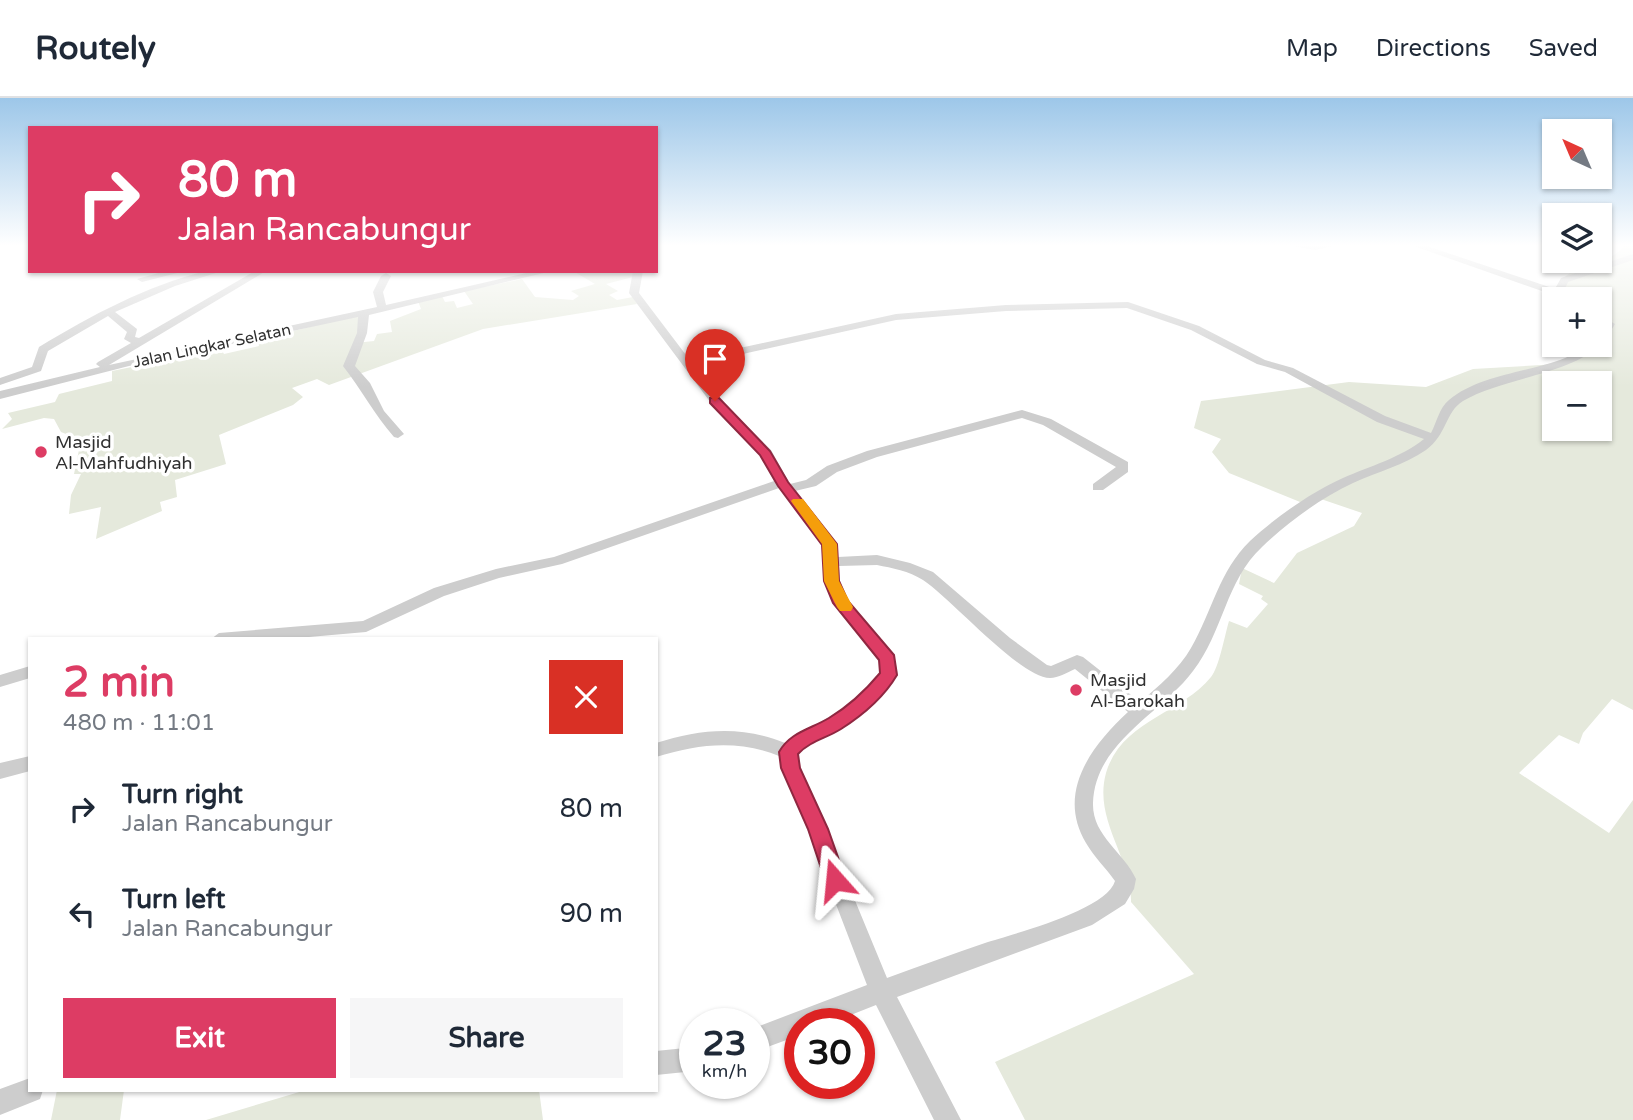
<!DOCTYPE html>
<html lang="en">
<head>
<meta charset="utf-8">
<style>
	body { margin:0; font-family:"Varela Round",sans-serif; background:#f6f6f7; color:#1f2937; height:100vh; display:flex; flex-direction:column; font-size:26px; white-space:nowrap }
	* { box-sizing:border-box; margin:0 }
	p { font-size:23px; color:#747a83 }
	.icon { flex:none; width:38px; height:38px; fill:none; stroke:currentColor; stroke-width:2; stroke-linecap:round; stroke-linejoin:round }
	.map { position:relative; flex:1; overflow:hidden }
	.details { position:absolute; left:28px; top:539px; width:630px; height:455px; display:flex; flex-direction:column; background:#fff; border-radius:0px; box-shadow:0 2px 5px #0004 }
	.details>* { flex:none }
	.hud { position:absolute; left:28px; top:28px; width:630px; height:147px; border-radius:0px; box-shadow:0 2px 5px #0004; background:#dd3c64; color:#fff; overflow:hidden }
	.needle { width:46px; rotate:316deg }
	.fabs { position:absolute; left:1542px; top:21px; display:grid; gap:14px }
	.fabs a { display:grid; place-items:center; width:70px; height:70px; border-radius:0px; background:#fff; box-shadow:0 2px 5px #0004; font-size:35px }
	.speed { position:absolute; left:679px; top:910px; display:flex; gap:14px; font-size:35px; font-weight:700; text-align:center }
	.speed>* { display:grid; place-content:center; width:91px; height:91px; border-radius:50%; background:#fff; box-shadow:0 2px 5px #0004; line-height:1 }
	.speed small { font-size:18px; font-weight:400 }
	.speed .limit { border:10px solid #d22; background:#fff; color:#111 }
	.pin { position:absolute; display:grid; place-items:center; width:60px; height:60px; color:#fff; margin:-72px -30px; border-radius:50% 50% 50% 0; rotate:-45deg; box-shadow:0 0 7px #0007 }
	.pin .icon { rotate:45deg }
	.me { position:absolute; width:77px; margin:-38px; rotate:342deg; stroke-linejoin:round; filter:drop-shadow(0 0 5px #0008) }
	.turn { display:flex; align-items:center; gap:24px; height:147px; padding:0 35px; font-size:32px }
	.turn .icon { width:91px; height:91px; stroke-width:2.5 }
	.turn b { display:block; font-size:49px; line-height:60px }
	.round { display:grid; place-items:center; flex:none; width:74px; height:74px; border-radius:0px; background:#f6f6f7 }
	.head { display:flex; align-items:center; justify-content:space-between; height:119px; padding:0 35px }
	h1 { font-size:42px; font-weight:800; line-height:52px; color:#dd3c64 }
	.primary-button { display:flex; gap:14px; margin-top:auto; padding:14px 35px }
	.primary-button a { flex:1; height:80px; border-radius:0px; background:#dd3c64; color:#fff; font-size:28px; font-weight:800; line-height:80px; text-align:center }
	.primary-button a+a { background:#f6f6f7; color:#1f2937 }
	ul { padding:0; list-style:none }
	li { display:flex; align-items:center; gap:21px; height:105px; padding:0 35px }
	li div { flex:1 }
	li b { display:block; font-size:26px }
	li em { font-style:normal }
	header { display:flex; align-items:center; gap:42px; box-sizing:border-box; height:98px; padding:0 35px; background:#fff; border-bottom:2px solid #e0e1e3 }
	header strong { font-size:33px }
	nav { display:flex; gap:38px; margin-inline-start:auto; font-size:24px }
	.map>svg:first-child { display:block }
	.green { fill:#e5e9dc; fill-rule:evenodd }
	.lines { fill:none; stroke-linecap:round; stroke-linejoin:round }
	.minor { fill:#cdcdcd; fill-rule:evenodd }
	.route { fill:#dd3c64; stroke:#902741; stroke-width:2 }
	.slow { fill:#f59e0b }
	.poi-dot { fill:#dd3c64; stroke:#fff; stroke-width:2.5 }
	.labels { text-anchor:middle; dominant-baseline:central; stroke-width:7; stroke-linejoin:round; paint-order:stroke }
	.far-street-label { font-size:16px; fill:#303030; stroke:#fff }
	.poi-label { font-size:18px; fill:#303030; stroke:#fff; text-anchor:start }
</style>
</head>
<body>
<header>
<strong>Routely</strong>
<nav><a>Map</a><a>Directions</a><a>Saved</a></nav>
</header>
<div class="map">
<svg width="1633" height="1022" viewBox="0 0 1633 1022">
	<rect width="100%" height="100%" fill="#fff"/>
	<path class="green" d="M 1626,146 L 1633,146 L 1633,612 L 1612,601 L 1583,635 L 1579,646 L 1559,637 L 1519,675 L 1609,735 L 1633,702 L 1633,1022 L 1025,1022 L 995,964 L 1194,876 L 1131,804 C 1132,760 1093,722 1106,675 C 1121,623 1181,616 1211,579 C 1219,570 1225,536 1229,523 L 1247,530 L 1268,506 L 1261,501 L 1263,498 L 1239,486 L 1242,470 L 1274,485 L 1297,455 L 1354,428 L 1362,415 L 1315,399 L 1305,406 L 1229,375 L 1212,354 L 1221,341 L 1194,330 L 1201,303 L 1349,284 L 1426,289 L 1473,271 L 1558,266 L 1577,259 L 1588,247 L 1600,247 L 1600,234 L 1604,227 L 1600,224 L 1600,201 L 1558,201 L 1555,190 C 1578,158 1609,170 1626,146 ZM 1554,285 L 1600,285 L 1600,331 L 1554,331 Z
		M 573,173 L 635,173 L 633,179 L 606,186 L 618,193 L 609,197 L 617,202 L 633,199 L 637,206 L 483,231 L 329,287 L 317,281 L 292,290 L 303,299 L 293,307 L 219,337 L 226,366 L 175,382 L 177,399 L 160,404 L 162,413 L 96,441 L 101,409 L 69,416 L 71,397 L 81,376 L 74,376 L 81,342 L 61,334 L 54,321 L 44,320 L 2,331 L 12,321 L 8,315 L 55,304 L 59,296 L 112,283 L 112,273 L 221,251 L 224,256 L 259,248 L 257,242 L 362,216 L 355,245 L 374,243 L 377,236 L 392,234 L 390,223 L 421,211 L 418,203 L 442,198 L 445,204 L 454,203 L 457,210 L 473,206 L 464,193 L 522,181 L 535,199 L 573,202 L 579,198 L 571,193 L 595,186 Z
		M 57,992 L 124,992 L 120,1022 L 51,1022 Z
		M 306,992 L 539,992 L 543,1022 L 206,1022 Z"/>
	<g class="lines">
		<path class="minor" d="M 1281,146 L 1341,146 L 1315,152 Z
			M 1408,146 L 1421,146 L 1555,191 L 1561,180 L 1633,156 L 1633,162 L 1568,184 L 1564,193 L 1567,201 L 1557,201 L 1556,198 Z
			M 166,173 L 185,173 L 142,184 L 137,181 Z
			M 206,173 L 222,173 L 175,188 L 115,214 L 137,231 L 135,239 L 139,240 L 255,173 L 266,173 L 109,267 L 377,209 L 373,194 L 381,178 L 386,175 L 391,178 L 383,194 L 386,207 L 535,173 L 552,173 L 369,217 L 367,235 L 355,268 L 370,285 L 384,313 L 404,336 L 398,340 L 394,339 C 374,316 361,291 343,268 L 357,235 L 358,219 L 129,268 L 0,301 L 0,293 L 100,269 L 96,266 L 98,264 L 131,245 L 124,241 L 127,234 L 108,218 L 48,253 L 41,273 L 0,287 L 0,280 L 32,269 L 39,249 C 92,217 146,188 206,173 Z
			M 633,173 L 643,173 L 639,195 L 689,261 L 896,216 L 1006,207 L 1128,204 L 1199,228 L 1265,262 L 1293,270 L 1385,318 L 1431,335 C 1437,324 1439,310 1449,302 C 1477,278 1526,274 1560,262 C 1575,257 1584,246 1599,247 C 1572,276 1502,280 1463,303 C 1445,314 1447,337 1426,352 C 1404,367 1377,374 1353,385 C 1321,400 1288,424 1262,449 C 1226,482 1223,535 1193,573 C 1161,616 1095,644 1093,705 C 1092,738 1124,754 1136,781 L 1134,791 L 1125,806 L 1092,827 L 897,899 L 961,1022 L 934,1022 L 876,907 L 828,926 L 800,926 L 800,937 L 754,954 L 754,930 L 867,887 L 779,658 C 737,641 698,646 656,659 L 656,645 C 700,631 741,627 785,645 L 854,604 L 880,575 L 880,562 L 833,505 L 824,483 L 823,447 L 779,390 L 562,466 L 499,480 L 444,498 L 366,534 L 286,541 L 211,541 L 219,535 L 363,523 L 434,490 L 496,471 L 554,459 L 774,383 L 761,357 L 711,305 L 629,195 ZM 1127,210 L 1191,232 L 1257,266 L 1285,274 L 1377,324 L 1424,341 C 1400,360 1370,368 1343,380 C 1310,395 1276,419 1250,443 C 1219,473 1212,514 1191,550 C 1179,571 1159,588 1140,604 L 1083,559 L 1077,557 L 1051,568 L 1047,567 L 1010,540 L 933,474 L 910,465 L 877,457 L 838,459 L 837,446 L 795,393 L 816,388 L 837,374 L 877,359 L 1022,320 L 1043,327 L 1116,369 L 1093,386 L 1093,392 L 1103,392 L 1128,374 L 1128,364 L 1051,321 L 1022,312 L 867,353 L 827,368 L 806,382 L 790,386 L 771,352 L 719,301 L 693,267 L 896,222 L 1006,213 ZM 877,467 C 892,470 909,473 923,482 C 952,501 1019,579 1050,580 C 1058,580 1068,574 1075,571 L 1128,614 C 1091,648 1056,695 1086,745 C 1094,759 1106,770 1115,783 C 1107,812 1013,836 985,845 C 952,856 920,868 887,880 L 797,662 L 800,651 L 866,614 L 898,577 L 894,557 L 848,503 L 840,483 L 839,468 Z
			M 1600,217 L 1615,226 L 1604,244 L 1600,245 L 1600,234 L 1604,227 L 1600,224 Z
			M 30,568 L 30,580 L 0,589 L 0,577 Z
			M 30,658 L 30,673 L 0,681 L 0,665 Z
			M 695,949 L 695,973 L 656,977 L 656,953 Z
			M 30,980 L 30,992 L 43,992 L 40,1001 L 0,1017 L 0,991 Z"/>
	</g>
	<linearGradient id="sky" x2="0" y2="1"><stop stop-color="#9dc7e9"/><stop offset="0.51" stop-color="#fff"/><stop offset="1" stop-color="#fff" stop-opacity="0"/></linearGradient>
	<rect width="1633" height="289" fill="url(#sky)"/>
	<path class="route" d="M 710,300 L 719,300 L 770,353 L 788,384 L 837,446 L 839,483 L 848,503 L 894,557 L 897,577 C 884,599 863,617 841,631 C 827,640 810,643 798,656 L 800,670 L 828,731 L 846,782 L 843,788 L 835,791 L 828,788 L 825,782 L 808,731 L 781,670 L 779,654 C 790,634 811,631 829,620 C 849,608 865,593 880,575 L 879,562 L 833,505 L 824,483 L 822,447 L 778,388 L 760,357 L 710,305 Z"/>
	<path class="slow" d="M 793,401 L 803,401 L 837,446 L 839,483 L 853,509 L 851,513 L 840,513 L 837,509 L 824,483 L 822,446 L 791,403 Z"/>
	<g class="poi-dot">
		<circle cx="41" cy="354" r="7"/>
		<circle cx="1076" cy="592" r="7"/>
	</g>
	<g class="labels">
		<g class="far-street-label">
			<text transform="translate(212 248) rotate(-12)">Jalan Lingkar Selatan</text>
		</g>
		<g class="poi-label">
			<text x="55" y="344">Masjid<tspan x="55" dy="21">Al-Mahfudhiyah</tspan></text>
			<text x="1090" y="582">Masjid<tspan x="1090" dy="21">Al-Barokah</tspan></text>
		</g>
	</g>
</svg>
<div class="fabs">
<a><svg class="needle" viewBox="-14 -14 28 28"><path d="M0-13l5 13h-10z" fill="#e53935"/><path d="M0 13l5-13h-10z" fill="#747a83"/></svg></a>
<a><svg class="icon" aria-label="layers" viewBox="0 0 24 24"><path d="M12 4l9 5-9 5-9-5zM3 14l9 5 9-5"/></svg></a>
<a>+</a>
<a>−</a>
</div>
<div class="speed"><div>23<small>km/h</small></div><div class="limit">30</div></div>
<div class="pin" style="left:715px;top:303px;background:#d93025"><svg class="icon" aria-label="arrive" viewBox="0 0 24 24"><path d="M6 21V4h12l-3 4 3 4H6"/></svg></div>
<svg class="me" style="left:835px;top:782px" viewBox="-20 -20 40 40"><path d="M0-17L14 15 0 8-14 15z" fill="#dd3c64" stroke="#fff" stroke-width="4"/></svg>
<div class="hud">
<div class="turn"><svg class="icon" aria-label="right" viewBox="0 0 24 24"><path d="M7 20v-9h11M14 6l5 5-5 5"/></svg><div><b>80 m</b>Jalan Rancabungur</div></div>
</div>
<section class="details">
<div class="head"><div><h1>2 min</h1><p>480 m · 11:01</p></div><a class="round" style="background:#d93025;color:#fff"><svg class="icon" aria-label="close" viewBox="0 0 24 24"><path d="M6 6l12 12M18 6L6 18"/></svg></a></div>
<ul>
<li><svg class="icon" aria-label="right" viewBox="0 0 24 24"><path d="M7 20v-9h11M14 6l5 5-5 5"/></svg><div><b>Turn right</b><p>Jalan Rancabungur</p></div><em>80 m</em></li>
<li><svg class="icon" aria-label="left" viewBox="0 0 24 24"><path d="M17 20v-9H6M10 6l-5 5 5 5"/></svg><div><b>Turn left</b><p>Jalan Rancabungur</p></div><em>90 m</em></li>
</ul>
<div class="primary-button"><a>Exit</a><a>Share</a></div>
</section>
</div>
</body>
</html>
